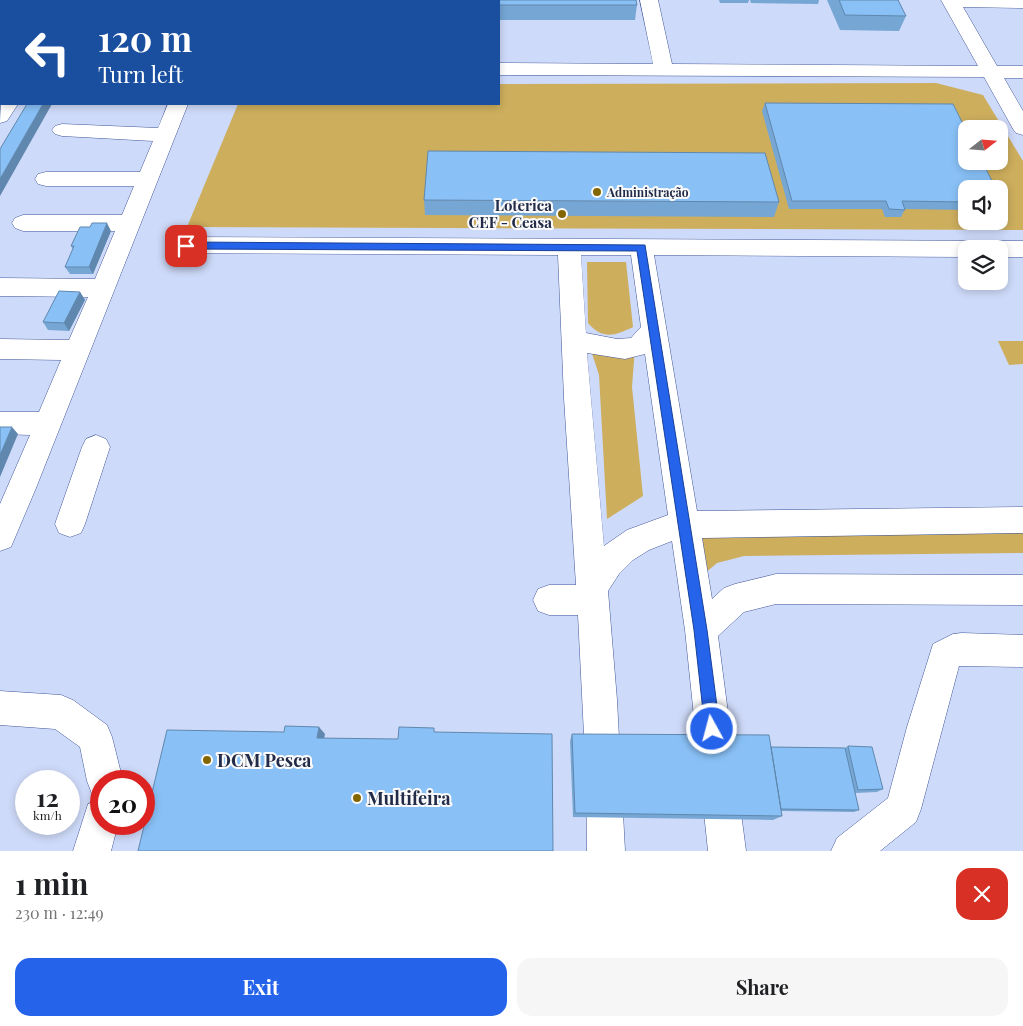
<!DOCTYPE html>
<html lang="en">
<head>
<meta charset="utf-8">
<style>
	body { margin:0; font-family:"Playfair Display",serif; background:#f6f6f6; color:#202124; height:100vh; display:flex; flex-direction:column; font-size:19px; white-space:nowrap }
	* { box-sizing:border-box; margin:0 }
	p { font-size:16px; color:#757577 }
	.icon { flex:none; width:28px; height:28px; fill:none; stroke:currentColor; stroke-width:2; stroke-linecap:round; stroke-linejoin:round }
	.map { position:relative; height:851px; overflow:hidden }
	.sheet { display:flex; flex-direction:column; background:#fff; flex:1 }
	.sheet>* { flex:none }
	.hud { position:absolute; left:0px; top:0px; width:500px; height:105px; box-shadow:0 2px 8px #0003; background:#1a4fa0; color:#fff; overflow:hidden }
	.needle { width:32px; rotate:73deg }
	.fabs { position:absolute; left:958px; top:120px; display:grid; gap:10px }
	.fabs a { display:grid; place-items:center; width:50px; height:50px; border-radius:10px; background:#fff; box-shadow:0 2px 8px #0003; font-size:25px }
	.speed { position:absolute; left:15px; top:770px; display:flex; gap:10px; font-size:25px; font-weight:700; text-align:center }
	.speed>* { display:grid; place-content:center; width:65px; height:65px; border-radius:50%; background:#fff; box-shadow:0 2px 8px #0003; line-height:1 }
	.speed small { font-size:12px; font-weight:400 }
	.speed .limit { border:8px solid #d22; background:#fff; color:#111 }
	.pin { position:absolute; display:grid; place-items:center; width:42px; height:42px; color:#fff; margin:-21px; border-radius:10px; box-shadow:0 2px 8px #0006 }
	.me { position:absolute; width:55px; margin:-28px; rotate:353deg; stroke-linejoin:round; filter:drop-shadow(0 0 4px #0008) }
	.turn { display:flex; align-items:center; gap:18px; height:105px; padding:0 15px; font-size:22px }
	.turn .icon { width:65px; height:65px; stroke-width:2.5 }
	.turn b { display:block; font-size:35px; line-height:42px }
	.round { display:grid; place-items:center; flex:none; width:52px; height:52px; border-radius:15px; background:#f6f6f6 }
	.headline { display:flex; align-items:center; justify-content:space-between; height:85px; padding:0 15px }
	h1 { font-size:30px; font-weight:700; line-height:38px }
	.cta { display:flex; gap:10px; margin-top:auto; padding:10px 15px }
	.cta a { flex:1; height:58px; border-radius:15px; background:#2563eb; color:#fff; font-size:20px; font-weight:700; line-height:58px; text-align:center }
	.cta a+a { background:#f6f6f6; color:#202124 }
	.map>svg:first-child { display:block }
	.green { fill:#cdae5d; fill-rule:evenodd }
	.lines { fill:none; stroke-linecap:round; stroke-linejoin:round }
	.minor-casing { stroke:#425799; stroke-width:1 }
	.major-casing { stroke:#425799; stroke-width:1 }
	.minor { fill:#fff; fill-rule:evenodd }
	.major { fill:#fff; fill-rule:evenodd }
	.wall { fill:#76a6d4 }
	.shaded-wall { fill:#6087ad }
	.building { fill:#89c1f7; stroke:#6087ad }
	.route { fill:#2563eb; stroke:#184099 }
	.poi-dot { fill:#846600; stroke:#fbfbfb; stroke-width:2 }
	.labels { text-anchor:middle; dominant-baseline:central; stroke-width:4; stroke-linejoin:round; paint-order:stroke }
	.far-poi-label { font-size:12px; font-weight:bold; fill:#222c49; stroke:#fbfbfb; text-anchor:start }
	.poi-label { font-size:15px; font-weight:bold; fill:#222c49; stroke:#fbfbfb; text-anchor:end }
	.near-poi-label { font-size:18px; font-weight:bold; fill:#222c49; stroke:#fbfbfb; text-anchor:start }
</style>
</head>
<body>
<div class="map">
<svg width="1023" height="851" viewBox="0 0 1023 851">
	<rect width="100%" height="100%" fill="#cedaf9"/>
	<path class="green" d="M 936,83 L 983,95 L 1023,161 L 1023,230 L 187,227 L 238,104 L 499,104 L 499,84 ZM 966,129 L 999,129 L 999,161 L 966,161 ZM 966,189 L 999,189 L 999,221 L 966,221 Z
		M 587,262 L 626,262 L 633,327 C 614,336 603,340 588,323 Z
		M 998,341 L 1023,341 L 1023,364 L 1009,365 Z
		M 590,347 L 635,347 L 632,387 L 643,496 L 607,519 L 599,375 Z
		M 1023,528 L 1023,553 L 744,556 L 717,563 L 698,579 L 691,529 Z"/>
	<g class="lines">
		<defs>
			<path id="minor" d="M 640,0 L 658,0 L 672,64 L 978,66 L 941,0 L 1023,0 L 1023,8 L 963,7 L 997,66 L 1023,66 L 1023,78 L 1004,78 L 1023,111 L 1023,135 L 1016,133 L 1013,129 L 984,77 L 499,75 L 499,63 L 653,64 Z
				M 1,100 L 1,104 L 18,104 L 7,121 L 0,123 Z
				M 168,104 L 188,104 L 36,488 L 11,547 L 0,551 L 0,504 L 30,435 L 0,434 L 0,412 L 39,412 L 61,360 L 0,359 L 0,339 L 69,340 L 88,297 L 0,296 L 0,278 L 95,279 L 115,231 L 23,231 L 15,228 L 12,223 L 15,218 L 23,215 L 122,215 L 134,186 L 46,186 L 38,184 L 35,179 L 38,174 L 46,172 L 140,172 L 153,141 L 62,136 L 55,134 L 52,130 L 55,126 L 62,124 L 158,128 Z
				M 178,237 L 1023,241 L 1023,257 L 999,257 L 999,249 L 966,249 L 966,257 L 654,255 L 697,511 L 1023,507 L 1023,533 L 702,538 L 712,599 L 724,588 L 735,584 L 776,574 L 1023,575 L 1023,605 L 776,604 L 744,612 L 718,636 L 746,851 L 708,851 L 685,630 L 672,541 L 649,550 L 633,560 L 619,574 L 608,591 L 617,700 L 625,851 L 587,851 L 586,775 L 578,615 L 549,615 L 538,611 L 533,600 L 538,589 L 549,585 L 576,585 L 564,398 L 558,255 L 178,253 L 170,251 L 166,245 L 170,239 ZM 581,255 L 631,255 L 641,327 L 631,338 L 617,339 L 586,333 ZM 587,353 L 625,359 L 645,354 L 668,515 L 627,530 L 604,546 Z
				M 96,435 L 106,439 L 110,447 L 85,524 L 81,533 L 70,537 L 59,533 L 55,524 L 82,447 L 86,439 Z
				M 962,633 L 1023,635 L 1023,667 L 959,666 L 921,809 L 916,822 L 880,851 L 831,851 L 837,838 L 888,798 L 907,727 L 933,644 L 953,634 Z"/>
			<path id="major" d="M 0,691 L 61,695 L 73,700 L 107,725 L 112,737 L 123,781 L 101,781 L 101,797 L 92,794 L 87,781 L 80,747 L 55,729 L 0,725 Z
				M 101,799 L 101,824 L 118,824 L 111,851 L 73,851 L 88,804 Z"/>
		</defs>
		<use href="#minor" class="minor-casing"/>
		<use href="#major" class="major-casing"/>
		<use href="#minor" class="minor"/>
		<use href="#major" class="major"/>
	</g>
	<path class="wall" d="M 0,0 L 46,0 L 46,1 L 1,1 L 1,76 L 0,78 Z
		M 258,0 L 309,0 L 309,1 L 258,1 Z
		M 719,0 L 749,0 L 748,3 L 720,3 Z
		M 750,0 L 819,0 L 818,4 L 751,3 Z
		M 827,0 L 898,0 L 906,16 L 899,31 L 840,30 Z
		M 499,1 L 637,5 L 635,20 L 499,20 Z
		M 765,103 L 966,189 L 966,210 L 905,209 L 901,217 L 885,217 L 882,209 L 789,209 L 762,111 Z
		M 999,194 L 1003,202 L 999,209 Z
		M 424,200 L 779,202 L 774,217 L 425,215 Z
		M 111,231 L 93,274 L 70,274 L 65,267 L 73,249 L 71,246 Z
		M 80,292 L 85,300 L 69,331 L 48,330 L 43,322 Z
		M 572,734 L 771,747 L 845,748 L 848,746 L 883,789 L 877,792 L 855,793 L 859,810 L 854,812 L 781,811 L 782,816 L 773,820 L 573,817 L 570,741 Z"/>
	<path class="shaded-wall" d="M 27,0 L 46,0 L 46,1 L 28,1 Z
		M 103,0 L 111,0 L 110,1 L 103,1 Z
		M 1,48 L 1,76 L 0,78 L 0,50 Z
		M 43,104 L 52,104 L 0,196 L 0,179 Z
		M 107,223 L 111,231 L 93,274 L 89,267 Z
		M 80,292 L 85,300 L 69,331 L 64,323 Z
		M 12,427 L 18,434 L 0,477 L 0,455 Z
		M 319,727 L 325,734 L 323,744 L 317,738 Z"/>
	<path class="building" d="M 0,0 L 20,0 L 22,1 L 1,1 L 1,26 L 0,26 Z
		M 88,0 L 103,0 L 103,1 L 87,1 Z
		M 397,0 L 636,0 L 637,5 L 499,5 L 499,1 L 397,1 Z
		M 839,0 L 898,0 L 906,16 L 845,15 Z
		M 0,33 L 1,33 L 1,48 L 0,50 Z
		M 765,103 L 953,104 L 966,130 L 966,161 L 982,161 L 996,189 L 966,189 L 966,202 L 902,201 L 905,210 L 889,209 L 886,201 L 792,201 Z
		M 27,104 L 43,104 L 0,179 L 0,149 Z
		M 428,151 L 765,153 L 779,202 L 424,200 Z
		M 999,194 L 1003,202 L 999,202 Z
		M 92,223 L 107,223 L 89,267 L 65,267 L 74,246 L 71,246 L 80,227 L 90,227 Z
		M 59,291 L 80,292 L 64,323 L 43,322 Z
		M 0,427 L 12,427 L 0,455 Z
		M 285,726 L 319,727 L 317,738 L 398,739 L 399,727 L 434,728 L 434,732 L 552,734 L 553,851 L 138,851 L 167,730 L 284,732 Z
		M 572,734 L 769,735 L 782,816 L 575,813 Z
		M 848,746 L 872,747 L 883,789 L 858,790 Z
		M 771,747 L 845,748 L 859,810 L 781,809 Z"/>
	<path class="route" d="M 186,242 L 645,245 L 707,630 L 720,729 L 718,734 L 712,737 L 707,734 L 705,729 L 694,630 L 637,251 L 186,249 L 181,246 Z"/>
	<g class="poi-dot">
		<circle cx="597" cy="192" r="5"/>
		<circle cx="562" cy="214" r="5"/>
		<circle cx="207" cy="760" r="5"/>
		<circle cx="357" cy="798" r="5"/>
	</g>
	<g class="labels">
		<g class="far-poi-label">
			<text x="607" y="192">Administração</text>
		</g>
		<g class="poi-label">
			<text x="552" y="205">Loterica<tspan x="552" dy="17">CEF - Ceasa</tspan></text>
		</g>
		<g class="near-poi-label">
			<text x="217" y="760">DCM Pesca</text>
			<text x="367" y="798">Multifeira</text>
		</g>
	</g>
</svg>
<div class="fabs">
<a><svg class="needle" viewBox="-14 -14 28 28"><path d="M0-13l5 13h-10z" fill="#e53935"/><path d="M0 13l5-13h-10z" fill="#757577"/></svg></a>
<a><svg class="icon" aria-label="sound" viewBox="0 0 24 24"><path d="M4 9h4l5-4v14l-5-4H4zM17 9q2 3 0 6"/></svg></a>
<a><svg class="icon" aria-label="layers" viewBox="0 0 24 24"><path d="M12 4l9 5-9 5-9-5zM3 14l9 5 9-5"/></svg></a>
</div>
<div class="speed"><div>12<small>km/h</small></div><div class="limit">20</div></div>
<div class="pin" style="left:186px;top:246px;background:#d93025"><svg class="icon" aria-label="arrive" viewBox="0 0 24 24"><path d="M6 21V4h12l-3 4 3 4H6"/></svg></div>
<svg class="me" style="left:712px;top:729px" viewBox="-20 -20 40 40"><circle r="17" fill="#2563eb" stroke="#fff" stroke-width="3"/><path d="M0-11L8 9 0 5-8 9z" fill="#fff"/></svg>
<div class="hud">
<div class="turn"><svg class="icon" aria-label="left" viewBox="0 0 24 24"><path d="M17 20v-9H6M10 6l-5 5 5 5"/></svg><div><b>120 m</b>Turn left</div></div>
</div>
</div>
<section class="sheet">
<div class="headline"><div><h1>1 min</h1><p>230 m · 12:49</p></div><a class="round" style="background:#d93025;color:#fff"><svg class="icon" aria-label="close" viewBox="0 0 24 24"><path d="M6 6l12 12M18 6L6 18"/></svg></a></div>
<div class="cta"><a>Exit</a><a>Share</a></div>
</section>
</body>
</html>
